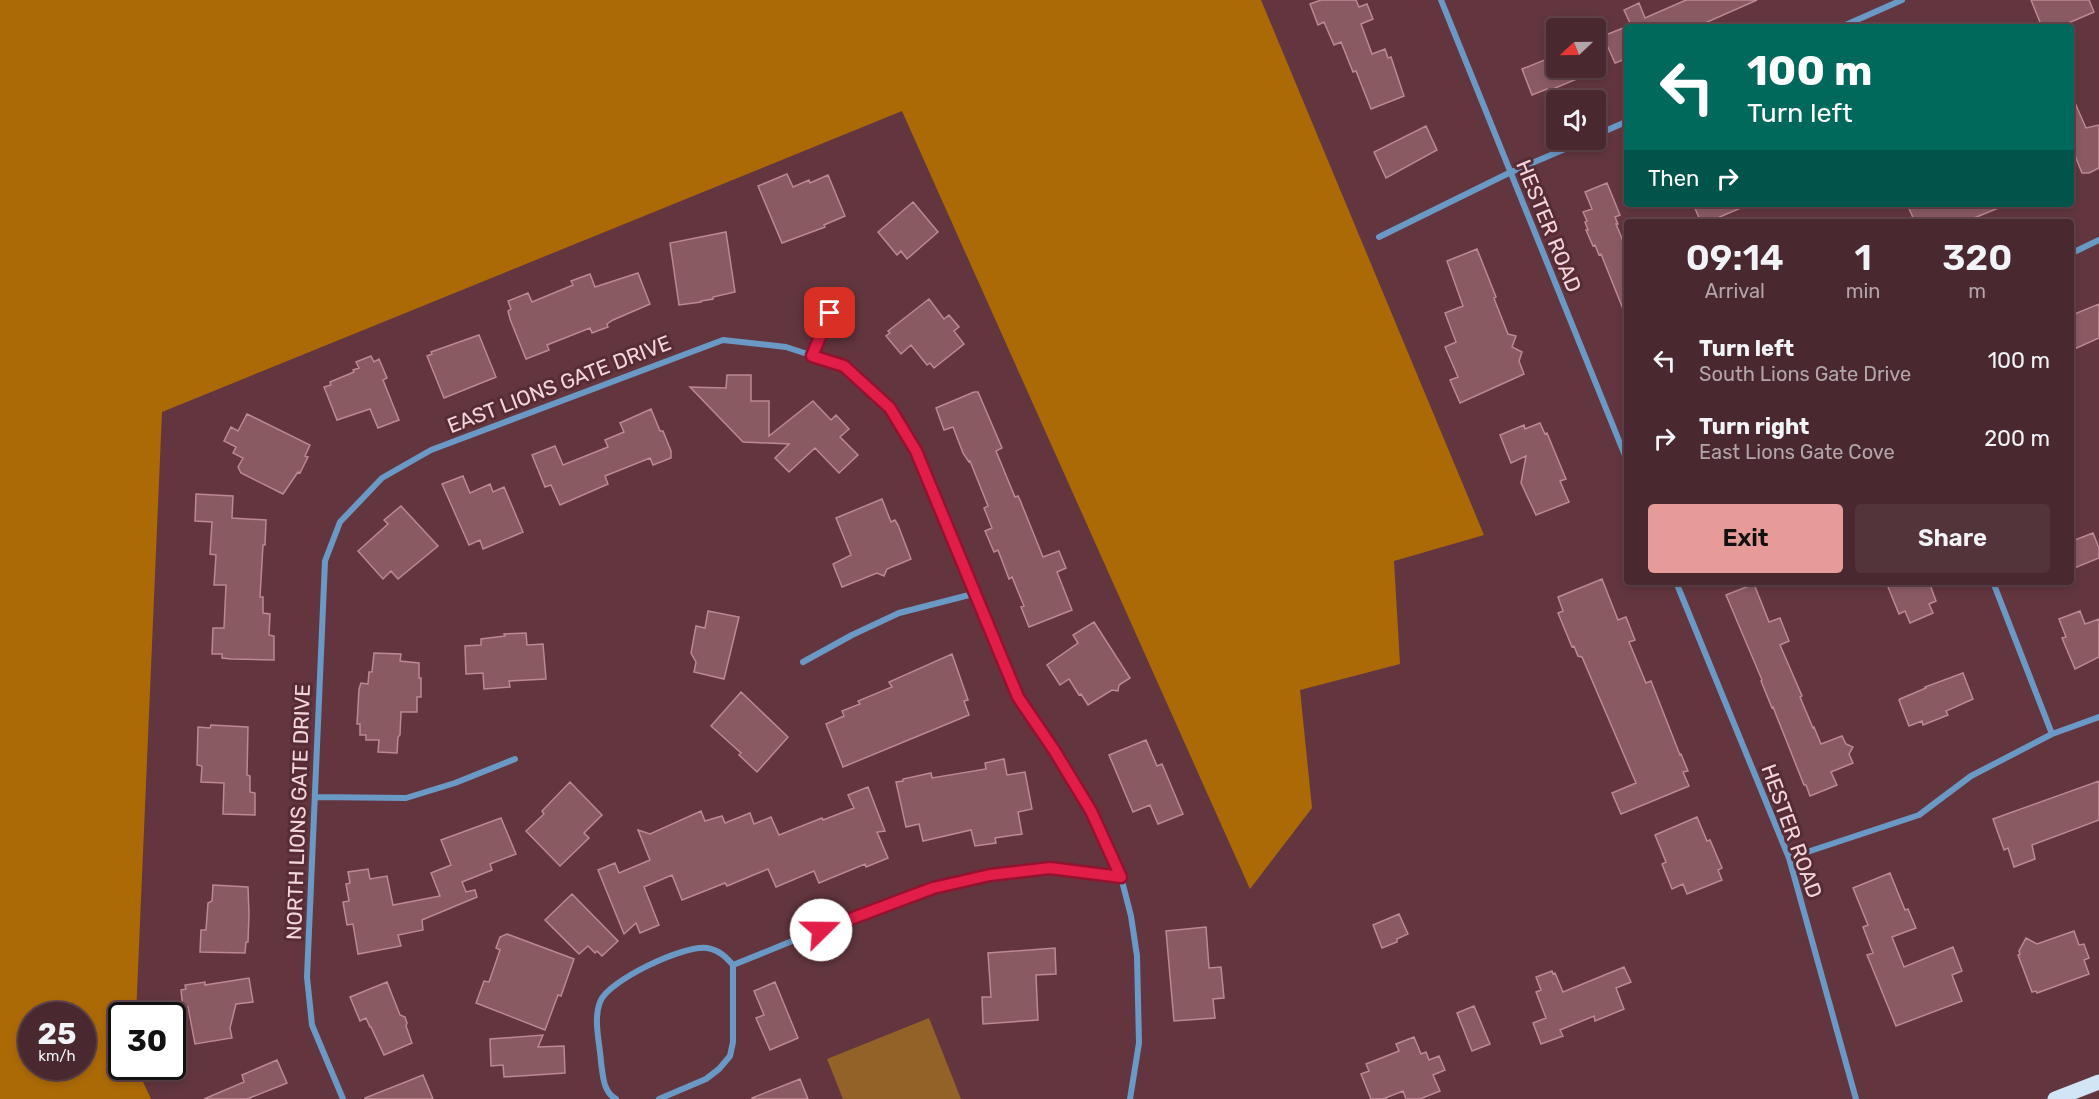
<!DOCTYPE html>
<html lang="en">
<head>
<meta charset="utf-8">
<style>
	body { margin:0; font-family:Rubik,sans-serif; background:#54343b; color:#f1f3f6; height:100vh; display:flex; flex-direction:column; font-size:22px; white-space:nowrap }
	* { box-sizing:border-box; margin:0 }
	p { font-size:20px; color:#b2a6aa }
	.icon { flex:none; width:33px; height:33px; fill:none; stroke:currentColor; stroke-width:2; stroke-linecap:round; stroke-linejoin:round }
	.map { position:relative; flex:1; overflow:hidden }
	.sheet { position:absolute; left:1624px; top:219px; width:450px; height:366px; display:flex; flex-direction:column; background:#4a282f; border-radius:6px; box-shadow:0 3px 9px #0003,0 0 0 2px #61444b }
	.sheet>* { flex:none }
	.top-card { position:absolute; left:1624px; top:24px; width:450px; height:183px; border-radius:6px; box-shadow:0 3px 9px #0003,0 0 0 2px #61444b; background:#00695c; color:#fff; overflow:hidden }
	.needle { width:39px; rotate:248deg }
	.controls { position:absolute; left:1546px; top:18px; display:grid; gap:12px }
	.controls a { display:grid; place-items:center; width:60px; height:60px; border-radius:6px; background:#4a282f; box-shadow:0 3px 9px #0003,0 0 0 2px #61444b; font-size:30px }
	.speed { position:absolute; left:18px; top:1002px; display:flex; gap:12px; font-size:30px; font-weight:700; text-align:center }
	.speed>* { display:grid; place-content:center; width:78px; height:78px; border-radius:50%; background:#4a282f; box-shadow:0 3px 9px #0003,0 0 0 2px #61444b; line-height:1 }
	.speed small { font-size:15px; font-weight:400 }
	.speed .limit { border:3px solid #111; border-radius:9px; background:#fff; color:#111 }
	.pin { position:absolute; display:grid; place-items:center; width:51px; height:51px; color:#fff; margin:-26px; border-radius:12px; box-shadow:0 3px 9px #0006 }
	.me { position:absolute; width:66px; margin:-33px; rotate:68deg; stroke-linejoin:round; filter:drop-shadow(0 0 4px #0008) }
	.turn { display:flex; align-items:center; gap:21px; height:126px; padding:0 24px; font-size:27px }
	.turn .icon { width:78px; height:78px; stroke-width:2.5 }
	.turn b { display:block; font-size:42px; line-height:51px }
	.then { display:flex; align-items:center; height:57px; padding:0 24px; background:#0003; gap:12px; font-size:22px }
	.eta { display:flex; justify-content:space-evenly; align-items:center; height:102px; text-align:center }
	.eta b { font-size:36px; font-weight:600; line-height:42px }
	.primary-button { display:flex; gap:12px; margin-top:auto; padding:12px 24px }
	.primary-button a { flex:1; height:69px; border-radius:6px; background:#e69b98; color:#111; font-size:24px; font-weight:600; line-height:69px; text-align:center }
	.primary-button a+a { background:#54343b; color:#f1f3f6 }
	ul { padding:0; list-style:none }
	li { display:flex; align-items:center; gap:18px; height:78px; padding:0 24px }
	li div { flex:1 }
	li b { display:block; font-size:22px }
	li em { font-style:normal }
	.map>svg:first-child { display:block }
	.green { fill:#926229 }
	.forest { fill:#ac6a07; fill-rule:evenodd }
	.building { fill:#8a5a63; stroke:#bc8891; stroke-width:1.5 }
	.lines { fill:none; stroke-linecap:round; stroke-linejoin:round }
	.minor { stroke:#6a99c6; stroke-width:6 }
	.primary { stroke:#d2e5f7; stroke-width:15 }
	.route-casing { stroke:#92132f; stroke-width:15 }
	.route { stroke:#e11d48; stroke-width:10 }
	.labels { text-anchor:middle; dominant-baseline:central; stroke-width:6; stroke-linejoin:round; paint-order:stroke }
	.street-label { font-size:21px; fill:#f3d6db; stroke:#572c35 }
</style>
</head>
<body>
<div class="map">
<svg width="2099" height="1099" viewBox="0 0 2099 1099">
	<rect width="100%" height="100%" fill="#63363f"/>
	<path class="green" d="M 929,1018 L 961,1099 L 843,1099 L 827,1059 Z"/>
	<path class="forest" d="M 0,0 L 1261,0 L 1484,535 L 1394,561 L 1400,664 L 1300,690 L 1312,808 L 1250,889 L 902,111 L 162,412 L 136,1015 L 122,1016 L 122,1066 L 136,1067 L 151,1099 L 0,1099 ZM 32,1016 L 82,1016 L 82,1066 L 32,1066 Z"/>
	<path class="building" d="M 1321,0 L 1356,0 L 1359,7 L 1367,4 L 1373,19 L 1361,24 L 1372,54 L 1385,49 L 1388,58 L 1391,57 L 1404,96 L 1371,109 L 1356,71 L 1353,72 L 1341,42 L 1334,45 L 1324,22 L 1318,25 L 1310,4 Z
		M 1686,0 L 1757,0 L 1696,27 L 1628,27 L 1628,58 L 1615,63 L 1603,36 L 1631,25 L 1624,10 L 1639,3 L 1645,18 Z
		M 2031,0 L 2089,0 L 2094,12 L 2059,27 L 2042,27 Z
		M 1557,55 L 1557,68 L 1603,68 L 1548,91 L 1547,89 L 1532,95 L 1522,69 Z
		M 2072,96 L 2086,128 L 2099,125 L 2099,168 L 2089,173 L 2082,173 L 2072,148 Z
		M 1426,126 L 1437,150 L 1386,178 L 1374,152 Z
		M 787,174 L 793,187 L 809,180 L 810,183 L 828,175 L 845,216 L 824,225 L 825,227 L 782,243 L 758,186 Z
		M 1607,183 L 1620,215 L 1615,217 L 1618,224 L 1616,224 L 1628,253 L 1627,319 L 1601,254 L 1599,255 L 1595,245 L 1593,246 L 1586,230 L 1588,230 L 1585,222 L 1587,221 L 1583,212 L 1592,209 L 1585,192 Z
		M 913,202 L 938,232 L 907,259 L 901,251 L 897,255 L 878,232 Z
		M 1693,204 L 1750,204 L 1708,222 L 1701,222 Z
		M 1907,204 L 2006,204 L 2006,205 L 1974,218 L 1976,222 L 1915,222 Z
		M 726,232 L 735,292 L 713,297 L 713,299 L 701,301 L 701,302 L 679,305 L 670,243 Z
		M 1477,249 L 1496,297 L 1494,298 L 1495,301 L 1508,334 L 1516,336 L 1512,347 L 1522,352 L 1519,361 L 1524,374 L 1460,403 L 1450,380 L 1458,377 L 1445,347 L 1456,342 L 1445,313 L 1463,306 L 1447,261 Z
		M 638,273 L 650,304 L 613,320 L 607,324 L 608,327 L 592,333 L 590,328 L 547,345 L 549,350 L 526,359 L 510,319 L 508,311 L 511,309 L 508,301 L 528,293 L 532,302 L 573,285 L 571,281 L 590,274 L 595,287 Z
		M 929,299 L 944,319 L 949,315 L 959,327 L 954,331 L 964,344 L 934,368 L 930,363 L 927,365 L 911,345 L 901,354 L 886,336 L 890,333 L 888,331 Z
		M 2099,304 L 2099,338 L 2072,350 L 2072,315 Z
		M 479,335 L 496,377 L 444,398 L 427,356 L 432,354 L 431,352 Z
		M 371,356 L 374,362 L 379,359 L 387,378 L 383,380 L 399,420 L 378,428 L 370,409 L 337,420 L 324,387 L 331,385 L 330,382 L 354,372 L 353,370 L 359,368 L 356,362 Z
		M 727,375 L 751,375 L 751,401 L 769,401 L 769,436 L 813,401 L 831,420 L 836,415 L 849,429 L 840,437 L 858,455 L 839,473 L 815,448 L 789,472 L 775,458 L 789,444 L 743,442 L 690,387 L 726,388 Z
		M 974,392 L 978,392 L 1002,448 L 996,451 L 1015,497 L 1018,496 L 1020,500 L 1043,557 L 1059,551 L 1066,568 L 1057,572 L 1072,610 L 1029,627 L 1021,607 L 1024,606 L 1012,577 L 1009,579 L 998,550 L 994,552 L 985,531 L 992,528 L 984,508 L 988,506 L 970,461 L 969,462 L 963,453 L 953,427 L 944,430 L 936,408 Z
		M 651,409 L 660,431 L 663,431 L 671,451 L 671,458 L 653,465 L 650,458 L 605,476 L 608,484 L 560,505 L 551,485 L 545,487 L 532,455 L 555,446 L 563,465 L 608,447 L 605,440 L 624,432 L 620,423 Z
		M 247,414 L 310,445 L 305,456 L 308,457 L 300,473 L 298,472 L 283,494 L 241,473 L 238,467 L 243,458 L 233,453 L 236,447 L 224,441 L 231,427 L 238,431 Z
		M 1540,423 L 1545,434 L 1547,433 L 1566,479 L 1560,481 L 1569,502 L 1536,515 L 1521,483 L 1526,456 L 1511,463 L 1500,435 L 1524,425 L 1525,429 Z
		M 463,476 L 470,493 L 490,484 L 493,492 L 504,487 L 523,532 L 483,549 L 480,540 L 469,545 L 442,484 Z
		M 196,494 L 233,496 L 232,518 L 266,520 L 265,545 L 263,545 L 260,597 L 263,597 L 263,613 L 270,614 L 269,635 L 274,636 L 274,660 L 231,659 L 222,658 L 222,654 L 212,654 L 213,628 L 224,628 L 226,585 L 214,585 L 216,555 L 210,554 L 212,522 L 195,521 Z
		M 882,499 L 891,522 L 895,520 L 898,525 L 911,559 L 887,569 L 884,576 L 877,573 L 842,587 L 833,564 L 851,555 L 836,518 Z
		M 401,506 L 438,546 L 398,579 L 391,571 L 383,579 L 358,551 L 388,524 L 384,520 Z
		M 2093,533 L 2099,548 L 2099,558 L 2072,569 L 2072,541 Z
		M 1602,579 L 1618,620 L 1626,617 L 1635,640 L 1629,642 L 1646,683 L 1651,681 L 1680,755 L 1681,754 L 1688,771 L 1683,772 L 1689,786 L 1621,814 L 1612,793 L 1636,783 L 1582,657 L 1578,656 L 1574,646 L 1572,647 L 1558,613 L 1563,611 L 1558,597 Z
		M 1886,582 L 1929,582 L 1936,601 L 1929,604 L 1933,613 L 1910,623 L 1905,611 L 1899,614 Z
		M 1754,584 L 1769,622 L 1780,618 L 1789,641 L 1780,645 L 1802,696 L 1800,697 L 1813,728 L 1814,727 L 1821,744 L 1842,736 L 1846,744 L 1853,747 L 1849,754 L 1853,763 L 1831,772 L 1837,785 L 1810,796 L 1806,785 L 1804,785 L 1773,707 L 1772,708 L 1761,681 L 1762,680 L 1726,595 Z
		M 708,611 L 739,617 L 724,679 L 694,672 L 696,662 L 691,653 L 696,626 L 705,628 Z
		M 2080,611 L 2085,624 L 2099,619 L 2099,657 L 2075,669 L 2062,638 L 2066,637 L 2059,619 Z
		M 1094,622 L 1130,678 L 1119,685 L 1118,691 L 1112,690 L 1088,705 L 1081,694 L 1079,695 L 1069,679 L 1060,685 L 1047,665 L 1078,643 L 1073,635 Z
		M 526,633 L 527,645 L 543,644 L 546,679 L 509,681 L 510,687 L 484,689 L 483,673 L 466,674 L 465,646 L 481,645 L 481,639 L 505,636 L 504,634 Z
		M 374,653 L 401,654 L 400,661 L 419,663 L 419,678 L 421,678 L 421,697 L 417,697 L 417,712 L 401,712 L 400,735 L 398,737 L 397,753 L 378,752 L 379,740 L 366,740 L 366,735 L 360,735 L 360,724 L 357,724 L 359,689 L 361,683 L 368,684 L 369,672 L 372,672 Z
		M 952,654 L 968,700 L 964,701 L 969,715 L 843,767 L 826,724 L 844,716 L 842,711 L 860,704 L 858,701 L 892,687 L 889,682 Z
		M 1963,673 L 1973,699 L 1946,711 L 1948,715 L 1923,725 L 1922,721 L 1909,726 L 1899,700 L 1900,699 L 1926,688 L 1925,687 Z
		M 741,692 L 788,737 L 757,772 L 739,755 L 741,753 L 711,726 Z
		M 211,725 L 248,727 L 247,775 L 250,776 L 250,792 L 255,793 L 255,815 L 223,814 L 224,783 L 201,782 L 202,766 L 197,765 L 198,727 L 210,728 Z
		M 1146,740 L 1157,766 L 1162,764 L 1183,814 L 1158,824 L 1150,805 L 1133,812 L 1109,755 Z
		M 1004,759 L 1007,775 L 1025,772 L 1032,809 L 1018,812 L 1022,834 L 995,838 L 996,843 L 975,846 L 971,830 L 923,841 L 919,824 L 906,827 L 896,782 L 903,781 L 903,779 L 931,773 L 932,778 L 986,769 L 985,763 Z
		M 2099,781 L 2099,820 L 2032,845 L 2035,859 L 2014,867 L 2008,848 L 2004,850 L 1993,819 Z
		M 570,782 L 602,815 L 584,833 L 589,838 L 560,866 L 526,831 L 544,814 L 542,811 Z
		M 868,787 L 885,831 L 877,832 L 888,858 L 866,867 L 865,864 L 819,883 L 814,871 L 776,887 L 768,869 L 727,886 L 725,883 L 682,900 L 672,875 L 644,887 L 659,925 L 640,933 L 636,923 L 624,934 L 598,870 L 615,863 L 619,873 L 650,860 L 638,830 L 650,834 L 701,811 L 705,821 L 722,816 L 725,823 L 750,813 L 754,824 L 771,817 L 779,835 L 822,818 L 823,820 L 854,808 L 848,795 Z
		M 1697,817 L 1707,841 L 1710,840 L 1722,868 L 1718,870 L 1722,880 L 1687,894 L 1683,884 L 1672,889 L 1662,864 L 1666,862 L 1655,835 Z
		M 501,818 L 516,854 L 490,864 L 492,870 L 462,882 L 466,892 L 475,890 L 477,897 L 422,920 L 423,930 L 398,935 L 401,946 L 358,954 L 353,924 L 347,925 L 343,902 L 349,901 L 346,884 L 350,883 L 348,872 L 368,869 L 370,879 L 387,876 L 393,905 L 440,896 L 431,873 L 451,865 L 441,840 Z
		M 1890,873 L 1905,910 L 1908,909 L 1916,928 L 1892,937 L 1904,967 L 1953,947 L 1962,971 L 1952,975 L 1962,1001 L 1896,1026 L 1867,955 L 1873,953 L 1863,927 L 1868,925 L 1853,888 Z
		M 213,885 L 248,887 L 249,914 L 248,942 L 246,942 L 245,953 L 200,952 L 201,930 L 206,930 L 208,903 L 212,901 Z
		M 572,894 L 618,941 L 602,956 L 597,951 L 595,953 L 588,946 L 579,954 L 545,920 Z
		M 1399,914 L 1408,934 L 1397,939 L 1397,942 L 1382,948 L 1373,925 Z
		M 1206,927 L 1209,968 L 1221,967 L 1224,998 L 1213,999 L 1215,1018 L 1174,1021 L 1166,931 Z
		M 2074,931 L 2079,945 L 2084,944 L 2089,958 L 2084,960 L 2089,974 L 2037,993 L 2036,991 L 2032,992 L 2018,955 L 2020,954 L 2019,951 L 2026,938 L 2037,944 Z
		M 507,934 L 574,959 L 561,996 L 558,995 L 545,1030 L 476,1003 L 484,981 L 489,982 L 500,950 L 496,948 L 500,937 Z
		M 1055,948 L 1056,974 L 1036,975 L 1038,1020 L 983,1024 L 982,997 L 991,997 L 988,953 Z
		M 1624,967 L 1631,982 L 1616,988 L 1624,1009 L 1595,1021 L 1594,1016 L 1560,1030 L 1563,1036 L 1541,1044 L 1533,1023 L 1546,1018 L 1536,992 L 1541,990 L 1536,977 L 1552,971 L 1553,974 L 1555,973 L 1563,992 Z
		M 249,978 L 253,1002 L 236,1004 L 230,1028 L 232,1038 L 195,1044 L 188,1007 L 183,1008 L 181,990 L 186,989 L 185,985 L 205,982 L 205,985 Z
		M 387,982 L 400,1015 L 405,1017 L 407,1023 L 406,1026 L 412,1043 L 384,1055 L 371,1027 L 370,1027 L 366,1018 L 360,1021 L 350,997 Z
		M 775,982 L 798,1038 L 770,1050 L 756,1018 L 764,1015 L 754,991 Z
		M 1474,1006 L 1490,1044 L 1472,1051 L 1457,1013 Z
		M 543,1035 L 538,1047 L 564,1046 L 565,1073 L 504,1077 L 503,1065 L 491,1066 L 490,1039 Z
		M 1414,1037 L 1421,1054 L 1426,1052 L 1429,1060 L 1439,1056 L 1445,1070 L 1433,1075 L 1440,1091 L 1420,1099 L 1406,1099 L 1403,1091 L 1383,1099 L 1371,1099 L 1361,1074 L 1369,1071 L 1366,1064 L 1399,1051 L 1396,1044 Z
		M 277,1060 L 287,1083 L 247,1099 L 204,1099 L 244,1082 L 242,1075 Z
		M 423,1075 L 433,1099 L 365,1099 L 365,1098 Z
		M 800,1079 L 808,1099 L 752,1099 L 752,1098 Z"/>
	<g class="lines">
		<path class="minor" d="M 1441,0 L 1628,463
			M 1841,27 L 1902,0
			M 1596,135 L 1628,121
			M 1379,237 L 1509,173 L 1586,140
			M 2072,253 L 2099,240
			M 812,356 L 838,292
			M 1676,582 L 1789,858 L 1856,1099
			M 1993,582 L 2052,734
			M 803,662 L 852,635 L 899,613 L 973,594
			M 315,797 L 406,798 L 455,783 L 515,759
			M 1789,858 L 1919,815 L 1971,776 L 2052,734 L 2099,717
			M 733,965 C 835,925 937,874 1048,869 C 1071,868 1097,874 1121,877
			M 343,1099 L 312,1025 L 307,977 L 325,561 L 340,522 L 382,478 L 431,450 L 723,340 L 786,347 L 844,366 L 890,408 L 916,451 L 1018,697 L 1054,750 L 1091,811 L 1121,877 L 1131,916 L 1137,956 L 1139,1043 L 1130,1099
			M 616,1099 C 603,1092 603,1075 601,1062 C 600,1044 593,1020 600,1002 C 607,981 685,944 707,948 C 719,950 726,957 733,965 L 733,1042 L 730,1056 L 719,1069 L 706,1079 L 659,1099"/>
		<path class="primary" d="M 2055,1099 L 2099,1082"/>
	</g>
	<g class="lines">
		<defs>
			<path id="route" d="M 821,930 L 933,888 L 990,875 L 1050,868 L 1121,877 L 1091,811 L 1054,750 L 1018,697 L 916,451 L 890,408 L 844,366 L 812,356 L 830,313"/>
		</defs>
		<use href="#route" class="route-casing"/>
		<use href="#route" class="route"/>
	</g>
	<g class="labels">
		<g class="street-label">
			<text transform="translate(1549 226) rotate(68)">HESTER ROAD</text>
			<text transform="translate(559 384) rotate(-21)">EAST LIONS GATE DRIVE</text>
			<text transform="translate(298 812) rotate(-88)">NORTH LIONS GATE DRIVE</text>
			<text transform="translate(1792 831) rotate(70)">HESTER ROAD</text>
		</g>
	</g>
</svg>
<div class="controls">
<a><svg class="needle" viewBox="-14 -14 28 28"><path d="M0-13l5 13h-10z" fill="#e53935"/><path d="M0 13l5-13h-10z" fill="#b2a6aa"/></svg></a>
<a><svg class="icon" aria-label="sound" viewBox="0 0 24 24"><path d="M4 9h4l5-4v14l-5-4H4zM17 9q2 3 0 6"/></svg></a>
</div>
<div class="speed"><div>25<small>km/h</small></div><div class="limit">30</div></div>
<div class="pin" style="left:830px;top:313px;background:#d93025"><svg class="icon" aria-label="arrive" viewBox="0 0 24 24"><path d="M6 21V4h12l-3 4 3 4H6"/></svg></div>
<svg class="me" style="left:821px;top:930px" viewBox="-20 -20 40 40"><circle r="19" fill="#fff"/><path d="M0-13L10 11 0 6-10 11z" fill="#e11d48"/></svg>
<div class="top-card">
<div class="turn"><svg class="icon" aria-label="left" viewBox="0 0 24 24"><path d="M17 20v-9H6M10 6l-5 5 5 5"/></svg><div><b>100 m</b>Turn left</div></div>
<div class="then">Then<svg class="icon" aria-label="right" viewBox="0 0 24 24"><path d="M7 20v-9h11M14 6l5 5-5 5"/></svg></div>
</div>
<section class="sheet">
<div class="eta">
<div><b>09:14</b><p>Arrival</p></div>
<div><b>1</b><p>min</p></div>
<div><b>320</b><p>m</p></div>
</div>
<ul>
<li><svg class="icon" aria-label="left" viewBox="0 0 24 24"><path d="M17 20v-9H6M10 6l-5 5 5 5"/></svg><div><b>Turn left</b><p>South Lions Gate Drive</p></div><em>100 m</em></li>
<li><svg class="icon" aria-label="right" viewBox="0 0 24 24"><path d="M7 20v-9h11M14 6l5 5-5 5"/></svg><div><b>Turn right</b><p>East Lions Gate Cove</p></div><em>200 m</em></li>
</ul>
<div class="primary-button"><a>Exit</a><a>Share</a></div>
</section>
</div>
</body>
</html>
